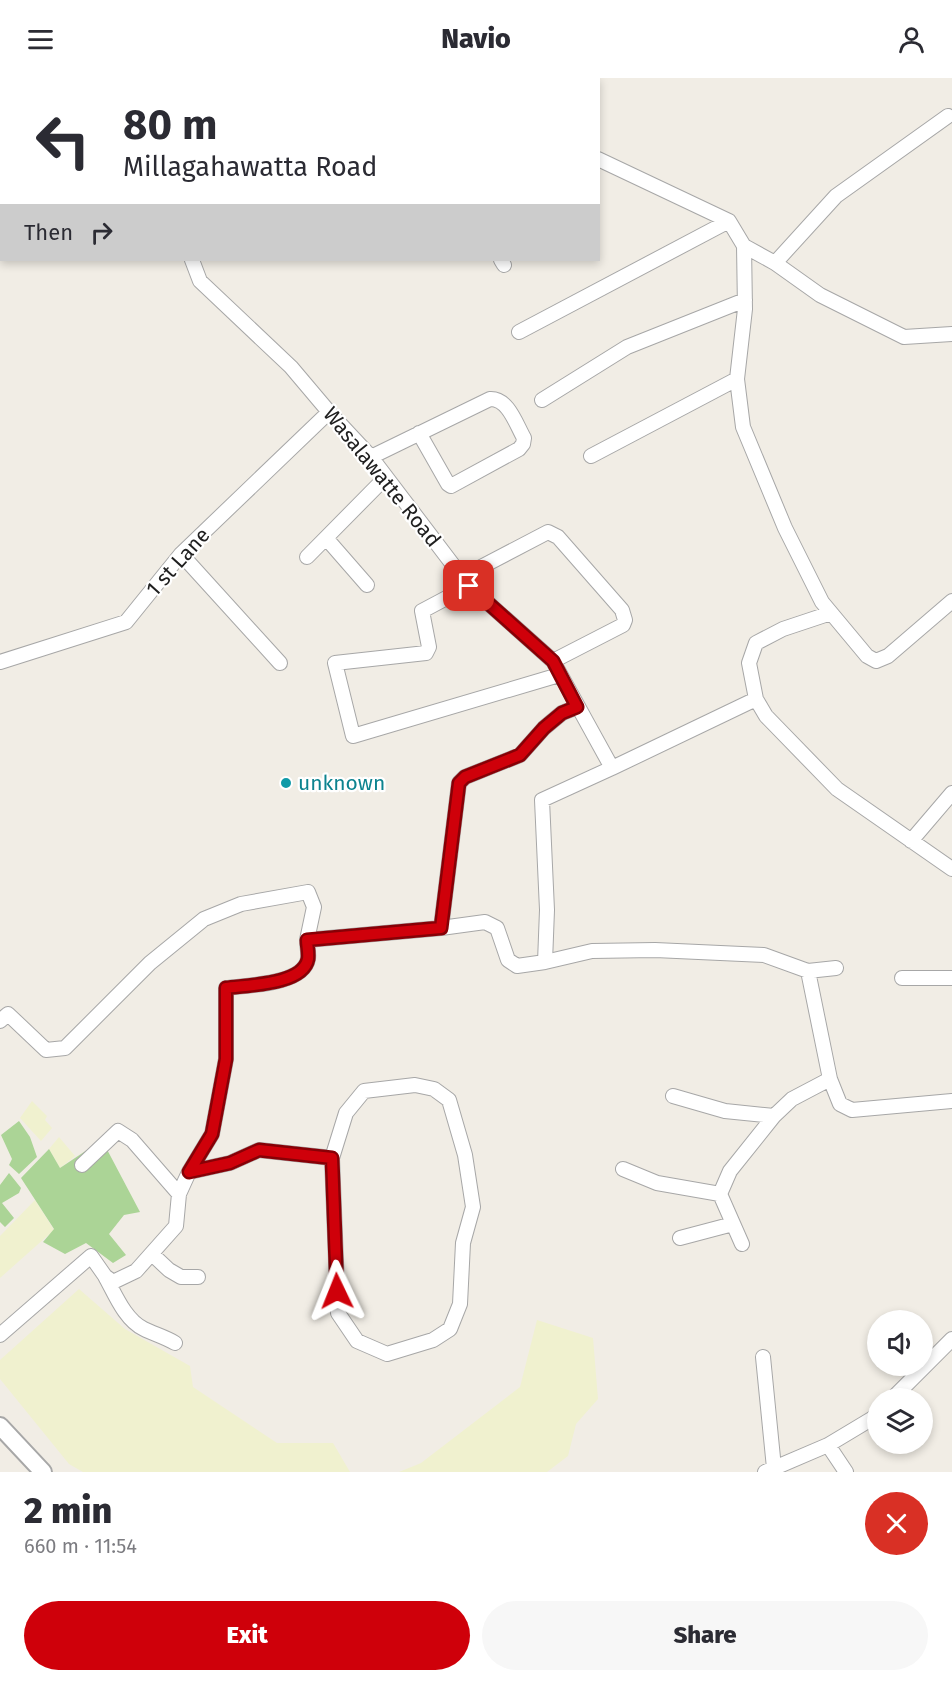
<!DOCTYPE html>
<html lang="en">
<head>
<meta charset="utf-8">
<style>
	body { margin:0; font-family:"Fira Sans",sans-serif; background:#f7f7f7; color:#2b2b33; height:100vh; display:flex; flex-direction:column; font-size:22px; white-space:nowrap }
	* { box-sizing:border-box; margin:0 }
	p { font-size:20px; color:#7c7c81 }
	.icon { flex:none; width:33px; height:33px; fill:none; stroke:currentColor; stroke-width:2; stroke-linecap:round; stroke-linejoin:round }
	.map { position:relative; height:1394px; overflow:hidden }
	.sheet { display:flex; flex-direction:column; background:#fff; flex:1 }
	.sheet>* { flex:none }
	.banner { position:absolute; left:0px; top:0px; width:600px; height:183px; box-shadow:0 3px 9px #0003; background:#fff; color:#2b2b33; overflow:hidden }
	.buttons { position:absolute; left:867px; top:1232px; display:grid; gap:12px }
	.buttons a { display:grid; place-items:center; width:66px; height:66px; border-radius:50%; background:#fff; box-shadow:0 3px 9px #0003; font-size:30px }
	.pin { position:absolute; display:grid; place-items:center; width:51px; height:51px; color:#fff; margin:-26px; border-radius:12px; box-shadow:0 3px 9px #0006 }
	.me { position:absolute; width:66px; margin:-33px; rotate:358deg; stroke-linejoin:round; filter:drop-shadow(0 0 4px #0008) }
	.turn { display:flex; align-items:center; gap:21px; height:126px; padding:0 24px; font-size:27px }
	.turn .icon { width:78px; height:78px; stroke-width:2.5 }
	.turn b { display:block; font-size:42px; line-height:51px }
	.then { display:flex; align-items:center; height:57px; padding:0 24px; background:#0003; gap:12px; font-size:22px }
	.round { display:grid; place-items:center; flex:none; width:63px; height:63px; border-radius:32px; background:#f7f7f7 }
	.overview { display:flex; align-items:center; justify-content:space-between; height:102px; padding:0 24px }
	h1 { font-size:36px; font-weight:800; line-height:45px }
	.primary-button { display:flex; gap:12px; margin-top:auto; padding:12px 24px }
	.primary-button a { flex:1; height:69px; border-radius:36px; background:#cf000a; color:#fff; font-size:24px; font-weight:800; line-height:69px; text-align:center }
	.primary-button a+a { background:#f7f7f7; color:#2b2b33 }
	header { display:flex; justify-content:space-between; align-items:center; height:78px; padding:0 24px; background:#fff; font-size:27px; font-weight:800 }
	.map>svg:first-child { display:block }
	.farmland { fill:#f0f1cf }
	.forest { fill:#abd496 }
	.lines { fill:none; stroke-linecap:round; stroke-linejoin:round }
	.minor-casing { stroke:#a7a7a7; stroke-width:16 }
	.tertiary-casing { stroke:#a7a7a7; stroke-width:20 }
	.minor { stroke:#fff; stroke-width:14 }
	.tertiary { stroke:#fff; stroke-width:16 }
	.route-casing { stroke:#870006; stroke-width:15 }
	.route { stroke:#cf000a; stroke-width:10 }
	.culture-dot { fill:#0f9aa8; stroke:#fff; stroke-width:2 }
	.labels { text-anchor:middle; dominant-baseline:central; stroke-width:4.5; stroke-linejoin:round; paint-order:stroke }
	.street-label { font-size:21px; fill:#202020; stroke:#fff }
	.culture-label { font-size:21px; fill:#0d838f; stroke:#fff; text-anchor:start }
</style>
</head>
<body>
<header><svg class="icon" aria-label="menu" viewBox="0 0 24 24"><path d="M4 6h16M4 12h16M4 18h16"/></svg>Navio<svg class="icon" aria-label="person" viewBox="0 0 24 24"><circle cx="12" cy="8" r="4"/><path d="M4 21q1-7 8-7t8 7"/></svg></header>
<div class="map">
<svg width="952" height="1394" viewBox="0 0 952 1394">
	<rect width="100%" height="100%" fill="#f1ede5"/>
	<path class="farmland" d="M 32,1023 L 47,1038 L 45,1042 L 52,1050 L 41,1063 L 20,1040 Z
		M 59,1059 L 75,1078 L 60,1090 L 49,1071 Z
		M 35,1122 L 54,1152 L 0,1200 L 0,1158 Z
		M 79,1211 L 125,1251 L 190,1288 L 193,1309 L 277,1365 L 333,1365 L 350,1394 L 83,1394 L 69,1386 L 0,1301 L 0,1282 Z
		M 537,1242 L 593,1260 L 598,1321 L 576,1346 L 568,1378 L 547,1394 L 399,1394 L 421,1385 L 520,1309 Z"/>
	<path class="forest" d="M 19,1043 L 30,1059 L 37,1079 L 19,1096 L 9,1087 L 12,1081 L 1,1057 Z
		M 102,1062 L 140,1134 L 124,1137 L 109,1156 L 126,1177 L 113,1185 L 86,1165 L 65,1176 L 43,1164 L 54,1151 L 21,1100 L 49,1071 L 60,1090 Z
		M 9,1095 L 21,1110 L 19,1115 L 2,1125 L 14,1140 L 5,1149 L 0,1144 L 0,1107 Z"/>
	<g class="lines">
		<defs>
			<path id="minor" d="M 116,0 L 117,2
				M 270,0 L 271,2
				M 341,0 L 342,2
				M 566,0 L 566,2
				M 509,2 L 511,0
				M 586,2 L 591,0
				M 598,81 L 729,143 L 744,168 L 745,231 L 737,301 L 743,349 L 785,450 L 822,524 L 867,578 L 876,583 L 888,578 L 952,523
				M 744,168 L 775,185 L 820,217 L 904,259 L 952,256
				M 192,182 L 200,203 L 291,289 L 329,334 L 371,379 L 469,508 L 553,583 L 612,690 L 756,621 L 766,638 L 837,711 L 952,791
				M 501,182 L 504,187
				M 775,185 L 836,118 L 948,38
				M 519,254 L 729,143
				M 542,322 L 627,269 L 745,222
				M 591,378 L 737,301
				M 371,379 L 490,321 C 508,320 516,346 524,360 L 523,366 L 519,371 L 451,408 L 448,406 L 419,355
				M 326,460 L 367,507
				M 181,476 L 280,585
				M 307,479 L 386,399
				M 462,499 L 548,454 L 558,459 L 622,532 L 625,542 L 623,547 L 553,583
				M 469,508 L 422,533 L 429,569 L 426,575 L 335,585 L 353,658 L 559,597
				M 0,584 L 126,544 L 181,476 L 329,334
				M 756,621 L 749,585 L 756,565 L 783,551 L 831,535
				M 612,690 L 542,722 L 547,832 L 545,884 L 592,873 L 655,872 L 764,877 L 808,893 L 836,890
				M 911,763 L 952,715
				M 441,850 L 459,705 L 465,699 L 520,677 L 544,650 L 562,635 L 577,629
				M 808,893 L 830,1001 L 840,1026 L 852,1032 L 952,1023
				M 902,900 L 952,900
				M 0,943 L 8,936 L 46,972 L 65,970 L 150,885 L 204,841 L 241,826 L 308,814 L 314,829 L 307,862 L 441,850 L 485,844 L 497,850 L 508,882 L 517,888 L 545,884
				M 415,1007 L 434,1011 L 449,1022 L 465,1077 L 473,1129 L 463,1165 L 460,1226 L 450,1251 L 433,1262 L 387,1276 L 357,1263 L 338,1235 L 332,1080 L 346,1035 L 364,1013 Z
				M 673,1018 L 725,1033 L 774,1038
				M 82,1087 L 118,1053 L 132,1062 L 179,1116
				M 623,1091 L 657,1105 L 720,1116
				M 189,1094 L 212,1056 L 226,981 L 226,910 C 247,907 303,907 308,881 C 309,875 307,868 307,862
				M 680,1160 L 733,1146
				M 742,1166 L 720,1116 L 730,1093 L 774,1038 L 792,1021 L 830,1001
				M 152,1176 L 169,1192 L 181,1199 L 198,1199
				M 105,1198 C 115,1216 125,1242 144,1251 C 154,1256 165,1259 175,1265
				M 0,1257 L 91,1178 L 105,1198 L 113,1204 L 136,1193 L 176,1148 L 179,1116 L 189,1094 L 230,1085 L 259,1072 L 332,1080
				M 763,1279 L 774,1390
				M 893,1320 L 952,1261
				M 828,1367 L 846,1394
				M 765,1394 L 828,1367 L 873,1340 L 878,1335"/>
			<path id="tertiary" d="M 0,1348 L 43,1394"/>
		</defs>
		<use href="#minor" class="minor-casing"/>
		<use href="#tertiary" class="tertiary-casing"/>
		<use href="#minor" class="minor"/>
		<use href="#tertiary" class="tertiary"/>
	</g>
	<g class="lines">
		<defs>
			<path id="route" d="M 337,1213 L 332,1080 L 259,1072 L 230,1085 L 189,1094 L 212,1056 L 226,981 L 226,910 C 247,907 303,907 308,881 C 309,875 307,868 307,862 L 441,850 L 459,705 L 465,699 L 520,677 L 544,650 L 562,635 L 577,629 L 553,583 L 469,508"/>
		</defs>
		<use href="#route" class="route-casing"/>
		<use href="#route" class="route"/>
	</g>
	<circle class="culture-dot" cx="286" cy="705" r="6"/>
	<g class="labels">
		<g class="street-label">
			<text transform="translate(382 399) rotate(51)">Wasalawatte Road</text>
			<text transform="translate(178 484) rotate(-48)">1 st Lane</text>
		</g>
		<g class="culture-label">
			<text x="298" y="705">unknown</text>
		</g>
	</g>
</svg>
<div class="buttons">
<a><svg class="icon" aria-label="sound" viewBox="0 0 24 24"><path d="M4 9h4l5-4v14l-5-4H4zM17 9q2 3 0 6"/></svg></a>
<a><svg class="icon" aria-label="layers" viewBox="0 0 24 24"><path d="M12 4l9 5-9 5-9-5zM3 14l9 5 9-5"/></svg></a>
</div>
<div class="pin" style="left:469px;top:508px;background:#d93025"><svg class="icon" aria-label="arrive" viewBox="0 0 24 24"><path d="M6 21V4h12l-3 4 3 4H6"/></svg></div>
<svg class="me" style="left:337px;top:1213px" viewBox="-20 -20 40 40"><path d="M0-17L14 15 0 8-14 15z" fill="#cf000a" stroke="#fff" stroke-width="4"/></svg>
<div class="banner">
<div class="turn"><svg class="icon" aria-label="left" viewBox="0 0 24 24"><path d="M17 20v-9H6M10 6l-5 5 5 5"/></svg><div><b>80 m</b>Millagahawatta Road</div></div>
<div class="then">Then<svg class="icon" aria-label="right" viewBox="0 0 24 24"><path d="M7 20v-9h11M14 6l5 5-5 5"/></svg></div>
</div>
</div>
<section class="sheet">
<div class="overview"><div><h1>2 min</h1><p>660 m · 11:54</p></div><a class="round" style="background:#d93025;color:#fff"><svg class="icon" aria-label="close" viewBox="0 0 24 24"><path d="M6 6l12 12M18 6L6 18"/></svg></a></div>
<div class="primary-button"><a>Exit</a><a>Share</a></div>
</section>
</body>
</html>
